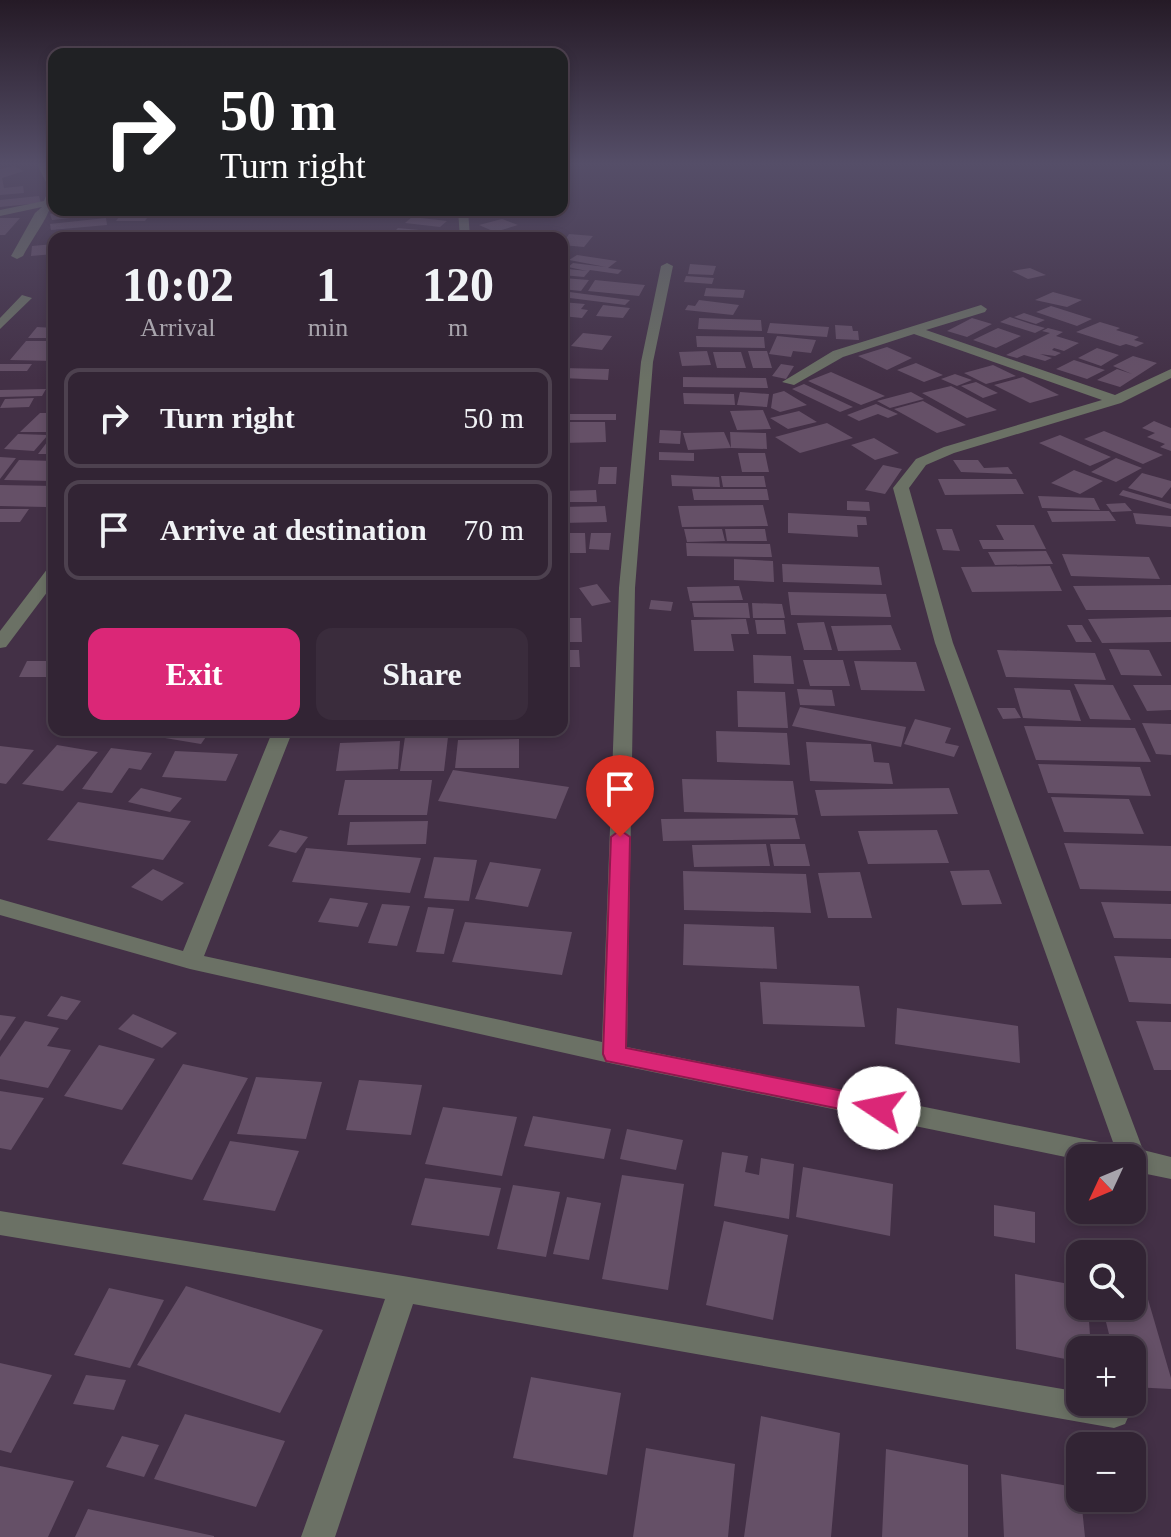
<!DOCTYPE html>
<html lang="en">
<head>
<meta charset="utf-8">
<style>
	body { margin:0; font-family:"Times New Roman",serif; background:#3a2c3c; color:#f1f3f6; height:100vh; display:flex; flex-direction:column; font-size:30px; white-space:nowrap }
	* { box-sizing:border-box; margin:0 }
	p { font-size:26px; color:#a8a4ac }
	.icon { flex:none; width:44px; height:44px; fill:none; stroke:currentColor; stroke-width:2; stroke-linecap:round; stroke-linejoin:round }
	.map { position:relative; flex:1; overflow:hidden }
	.sheet { position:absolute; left:48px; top:232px; width:520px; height:504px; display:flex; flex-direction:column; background:#322434; border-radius:16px; box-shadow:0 4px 12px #0003,0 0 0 2px #4d414f }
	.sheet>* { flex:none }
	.banner { position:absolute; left:48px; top:48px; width:520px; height:168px; border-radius:16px; box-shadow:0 4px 12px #0003,0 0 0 2px #4d414f; background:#202124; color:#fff; overflow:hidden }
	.needle { width:52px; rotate:226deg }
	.controls { position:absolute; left:1066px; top:1144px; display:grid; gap:16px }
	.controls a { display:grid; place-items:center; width:80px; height:80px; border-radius:16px; background:#322434; box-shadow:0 4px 12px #0003,0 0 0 2px #4d414f; font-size:40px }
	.pin { position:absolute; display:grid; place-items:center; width:68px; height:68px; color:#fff; margin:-82px -34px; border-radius:50% 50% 50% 0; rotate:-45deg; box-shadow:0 0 8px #0007 }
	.pin .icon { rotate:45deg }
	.me { position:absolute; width:88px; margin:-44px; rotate:281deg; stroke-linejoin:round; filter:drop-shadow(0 0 6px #0008) }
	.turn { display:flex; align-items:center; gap:28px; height:168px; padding:0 40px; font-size:36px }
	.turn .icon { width:104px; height:104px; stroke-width:2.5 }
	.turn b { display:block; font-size:56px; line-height:68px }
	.eta { display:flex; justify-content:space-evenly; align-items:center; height:136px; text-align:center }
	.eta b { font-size:48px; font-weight:800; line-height:56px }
	.button { display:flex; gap:16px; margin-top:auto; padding:16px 40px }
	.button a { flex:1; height:92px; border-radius:16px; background:#db2777; color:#fff; font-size:32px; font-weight:800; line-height:92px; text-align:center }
	.button a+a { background:#3a2c3c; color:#f1f3f6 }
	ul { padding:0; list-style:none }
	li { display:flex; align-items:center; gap:24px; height:100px; margin:0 16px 12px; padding:0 24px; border:4px solid #4d414f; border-radius:16px }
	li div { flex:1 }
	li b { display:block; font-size:30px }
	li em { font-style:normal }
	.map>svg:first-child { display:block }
	.building { fill:#655067 }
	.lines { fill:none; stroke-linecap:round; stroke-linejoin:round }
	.minor { fill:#6b7165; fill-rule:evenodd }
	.route { fill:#db2777; stroke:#8e194d; stroke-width:2 }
</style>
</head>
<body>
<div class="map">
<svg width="1171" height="1537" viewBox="0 0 1171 1537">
	<rect width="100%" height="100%" fill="#433046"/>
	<path class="building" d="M 14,166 L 24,171 L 2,178 L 4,188 L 23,186 L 24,193 L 0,195 L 0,169 Z
		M 39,196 L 41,203 L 0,207 L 0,200 Z
		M 83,210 L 115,210 L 116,213 L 52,220 L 50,214 Z
		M 124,210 L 152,210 L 145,221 L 116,221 Z
		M 405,210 L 409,210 L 442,213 L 437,218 L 399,215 Z
		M 412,217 L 447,221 L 440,227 L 405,223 Z
		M 0,218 L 20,218 L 5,235 L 0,235 Z
		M 106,218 L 107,225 L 51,230 L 50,224 Z
		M 502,219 L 518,225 L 495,232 L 479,225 Z
		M 398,228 L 430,231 L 424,237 L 392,234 Z
		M 569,234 L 593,236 L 584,247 L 562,245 Z
		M 54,244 L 54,254 L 31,256 L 32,246 Z
		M 577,255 L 617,261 L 608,268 L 622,270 L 618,274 L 590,270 L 584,277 L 562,275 L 568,269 L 587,271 L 568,267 L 573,263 L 606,267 L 569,260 Z
		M 690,264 L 716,266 L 713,275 L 688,274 Z
		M 1030,268 L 1046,275 L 1028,279 L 1012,271 Z
		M 686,276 L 714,278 L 712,284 L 684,282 Z
		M 563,278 L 589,280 L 581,291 L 562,289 Z
		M 595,280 L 645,285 L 639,296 L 588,291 Z
		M 706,288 L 745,290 L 743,298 L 704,296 Z
		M 562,291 L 630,300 L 625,305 L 562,297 Z
		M 1053,292 L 1082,300 L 1067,307 L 1035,300 Z
		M 699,300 L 739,305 L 733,315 L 685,310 L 688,305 L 695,306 Z
		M 562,302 L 585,304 L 581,309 L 588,310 L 582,318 L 562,316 Z
		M 603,305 L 630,308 L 623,318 L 596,316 Z
		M 1051,306 L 1092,319 L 1077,326 L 1036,312 Z
		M 1024,313 L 1045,320 L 1036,324 L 1014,317 Z
		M 1010,317 L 1031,324 L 1045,328 L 1035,333 L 1000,322 Z
		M 699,318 L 761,320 L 762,331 L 698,329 Z
		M 972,318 L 992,324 L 967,337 L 947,331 Z
		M 1100,322 L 1120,328 L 1116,330 L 1139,337 L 1134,340 L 1144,343 L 1136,347 L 1126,344 L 1120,346 L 1076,332 Z
		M 770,323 L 829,327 L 827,337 L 767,333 Z
		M 835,325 L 852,326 L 853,331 L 858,331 L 859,340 L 836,339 Z
		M 37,327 L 54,328 L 54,338 L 28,338 Z
		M 998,328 L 1021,336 L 996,348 L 973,340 Z
		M 1048,328 L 1063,332 L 1056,336 L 1079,343 L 1064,351 L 1054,348 L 1052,350 L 1061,353 L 1055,356 L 1040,354 L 1052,358 L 1045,361 L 1024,355 L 1017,358 L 1006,355 L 1050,333 L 1042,331 Z
		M 583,333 L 612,336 L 602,350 L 571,346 Z
		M 696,336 L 764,337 L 765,348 L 697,347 Z
		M 777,336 L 816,340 L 811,353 L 793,351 L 791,357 L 769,354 Z
		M 26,341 L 54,341 L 54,361 L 10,360 Z
		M 887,347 L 912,358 L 887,370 L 858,356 Z
		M 1097,348 L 1119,355 L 1101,366 L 1078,358 Z
		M 707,351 L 711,365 L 682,366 L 679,352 Z
		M 748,351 L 767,351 L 772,368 L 753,368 Z
		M 713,352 L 741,352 L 746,368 L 717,368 Z
		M 1133,356 L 1157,363 L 1120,387 L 1097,380 L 1117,369 L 1132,374 L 1113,366 Z
		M 1074,360 L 1105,370 L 1087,379 L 1056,369 Z
		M 916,363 L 943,375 L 924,382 L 897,370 Z
		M 0,364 L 32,364 L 27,371 L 0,371 Z
		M 781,364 L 794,366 L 786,379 L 772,376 Z
		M 993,365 L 1016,376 L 986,384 L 964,373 Z
		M 562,368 L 609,369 L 608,380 L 562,378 Z
		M 831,372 L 885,396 L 861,405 L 808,381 Z
		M 955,374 L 972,380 L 957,386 L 941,379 Z
		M 683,377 L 766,378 L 768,388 L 683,387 Z
		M 1023,377 L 1059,395 L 1030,403 L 994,385 Z
		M 976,382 L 998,393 L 983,398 L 961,386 Z
		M 804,384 L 853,407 L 840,412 L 792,389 Z
		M 951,386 L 997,410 L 967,418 L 922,393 Z
		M 46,389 L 42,396 L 0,397 L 0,390 Z
		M 784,391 L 807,405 L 780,412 L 771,408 L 773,394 Z
		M 740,392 L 769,394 L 767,407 L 737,405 Z
		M 911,392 L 924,399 L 890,408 L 877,401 Z
		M 683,393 L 734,394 L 735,405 L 684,404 Z
		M 34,398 L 29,407 L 0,408 L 5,399 Z
		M 923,401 L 966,425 L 937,433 L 894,409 Z
		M 876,404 L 898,414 L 888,418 L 878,414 L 859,421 L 847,415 Z
		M 763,410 L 771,429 L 737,430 L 730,411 Z
		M 799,411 L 817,422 L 788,429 L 770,418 Z
		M 40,413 L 54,413 L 54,432 L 20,432 Z
		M 564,414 L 616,414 L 616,420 L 564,420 Z
		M 1154,421 L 1171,428 L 1171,451 L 1160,447 L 1165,444 L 1147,437 L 1155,433 L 1142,428 Z
		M 562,422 L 605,422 L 606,442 L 562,443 Z
		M 827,423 L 853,438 L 800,453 L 775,437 Z
		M 660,430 L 681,431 L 680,444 L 659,443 Z
		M 1104,431 L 1163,455 L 1143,464 L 1084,439 Z
		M 724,432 L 731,448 L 688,450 L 683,433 Z
		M 730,432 L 766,433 L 767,449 L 731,448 Z
		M 18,434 L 48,435 L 34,451 L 4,449 Z
		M 1060,435 L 1111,457 L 1090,466 L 1039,443 Z
		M 51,437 L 54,437 L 54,454 L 38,454 Z
		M 874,438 L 899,453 L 875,460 L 851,445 Z
		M 659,452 L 694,453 L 694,461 L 659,460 Z
		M 738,453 L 765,453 L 769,472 L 742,472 Z
		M 0,457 L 16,458 L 0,479 Z
		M 1116,458 L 1142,468 L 1116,482 L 1091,472 Z
		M 19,460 L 54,461 L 54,481 L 4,480 Z
		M 953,460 L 978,460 L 984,468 L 1008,467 L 1013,474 L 961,472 Z
		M 883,465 L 902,469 L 885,494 L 865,490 Z
		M 600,467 L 617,467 L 616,484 L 598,484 Z
		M 1074,470 L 1103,481 L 1080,494 L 1051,483 Z
		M 1142,473 L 1171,481 L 1171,487 L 1162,498 L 1128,488 Z
		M 671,475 L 719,477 L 720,487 L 672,486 Z
		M 721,476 L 764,476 L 766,487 L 723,487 Z
		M 938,479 L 1016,479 L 1024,494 L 945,495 Z
		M 0,485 L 54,486 L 54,496 L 46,507 L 0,506 Z
		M 692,489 L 767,489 L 769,500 L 694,500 Z
		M 596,490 L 597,502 L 562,502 L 562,491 Z
		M 1123,490 L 1171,504 L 1171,509 L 1119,495 Z
		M 1038,496 L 1094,498 L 1100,510 L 1042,508 Z
		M 847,501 L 869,502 L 870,511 L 847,510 Z
		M 1125,503 L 1132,511 L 1112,512 L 1106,504 Z
		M 763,505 L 768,526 L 682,527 L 678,506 Z
		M 605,506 L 607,522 L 562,523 L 562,507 Z
		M 0,509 L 29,509 L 20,522 L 0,522 Z
		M 1047,511 L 1109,511 L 1116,521 L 1052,522 Z
		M 788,513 L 866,517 L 867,525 L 857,525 L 858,537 L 788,533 Z
		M 1133,513 L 1171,516 L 1171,527 L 1136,524 Z
		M 996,525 L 1034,525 L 1046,549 L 983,549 L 979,540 L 1004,540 Z
		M 684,529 L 722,529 L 725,541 L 687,542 Z
		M 725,529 L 765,529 L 767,541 L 727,541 Z
		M 936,529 L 952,529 L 960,551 L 943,550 Z
		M 562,533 L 585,533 L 586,553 L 562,553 Z
		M 591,533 L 611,533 L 609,550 L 589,549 Z
		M 686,543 L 770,544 L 772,557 L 687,556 Z
		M 1046,551 L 1053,564 L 995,565 L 988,552 Z
		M 1062,554 L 1149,557 L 1160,579 L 1071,576 Z
		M 734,559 L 773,561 L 774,582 L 734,580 Z
		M 782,564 L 879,567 L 882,585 L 783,582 Z
		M 1050,566 L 1062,591 L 972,592 L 961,567 Z
		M 597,584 L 611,602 L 592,606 L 579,588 Z
		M 1171,585 L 1171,610 L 1086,610 L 1073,586 Z
		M 739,586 L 743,600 L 690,601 L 687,587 Z
		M 788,592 L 886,594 L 891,617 L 791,615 Z
		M 651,600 L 673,602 L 671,611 L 649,609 Z
		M 692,603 L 748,603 L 750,618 L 694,617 Z
		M 752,603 L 782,604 L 785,618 L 753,618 Z
		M 1171,617 L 1171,642 L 1102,643 L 1088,619 Z
		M 562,618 L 581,618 L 582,642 L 562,642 Z
		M 746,619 L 749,634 L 731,634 L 734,651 L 694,651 L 691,620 Z
		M 755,620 L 784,620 L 786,634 L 757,634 Z
		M 824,622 L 832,650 L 804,650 L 797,623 Z
		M 891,625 L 901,650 L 838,651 L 831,626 Z
		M 1067,625 L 1082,625 L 1092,642 L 1076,642 Z
		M 1109,649 L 1149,650 L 1162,676 L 1121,675 Z
		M 562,650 L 579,650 L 580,667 L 562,667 Z
		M 997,650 L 1095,653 L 1106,680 L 1006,677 Z
		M 753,655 L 791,656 L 794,684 L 754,683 Z
		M 803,660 L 843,660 L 850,686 L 810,686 Z
		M 27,661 L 54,661 L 54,677 L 19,677 Z
		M 854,661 L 916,662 L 925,691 L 861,690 Z
		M 1074,684 L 1113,685 L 1131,720 L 1090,719 Z
		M 1133,685 L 1171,685 L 1171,710 L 1147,711 Z
		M 1014,688 L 1070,690 L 1081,721 L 1023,718 Z
		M 797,689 L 832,690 L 835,706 L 800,705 Z
		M 737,691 L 785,692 L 788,728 L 738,727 Z
		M 800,707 L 906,727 L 901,747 L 792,726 Z
		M 997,708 L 1015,708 L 1021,718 L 1003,719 Z
		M 915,719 L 951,728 L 945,743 L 959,746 L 954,757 L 904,744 Z
		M 1142,723 L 1171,724 L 1171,755 L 1156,754 Z
		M 1024,726 L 1135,728 L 1151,762 L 1036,760 Z
		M 117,730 L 218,730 L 214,734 L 208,734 L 201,744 Z
		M 716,731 L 787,733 L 790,765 L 717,762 Z
		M 405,737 L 448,737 L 444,771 L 400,771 Z
		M 519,739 L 519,768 L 455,768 L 458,740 Z
		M 400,741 L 398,769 L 336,771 L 340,743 Z
		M 806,742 L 871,744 L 874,762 L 889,763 L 893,784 L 810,781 Z
		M 57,745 L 98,752 L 63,791 L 22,784 Z
		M 0,746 L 34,750 L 6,784 L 0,783 Z
		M 111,748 L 152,753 L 141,770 L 129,768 L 112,793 L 82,789 Z
		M 175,751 L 238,754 L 226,781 L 162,777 Z
		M 1038,764 L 1140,767 L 1151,796 L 1048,793 Z
		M 453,770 L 569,787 L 556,819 L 438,801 Z
		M 682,779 L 793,781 L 798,815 L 684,812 Z
		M 345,780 L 432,780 L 427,815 L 338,815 Z
		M 141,788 L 182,798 L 170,812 L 128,802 Z
		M 949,788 L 958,814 L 821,816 L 815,790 Z
		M 1051,797 L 1129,799 L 1144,834 L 1064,832 Z
		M 78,802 L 191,821 L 163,860 L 47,840 Z
		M 795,818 L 800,839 L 663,841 L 661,819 Z
		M 428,821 L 426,844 L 347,845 L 350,822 Z
		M 280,830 L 308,837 L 296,853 L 268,846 Z
		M 937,830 L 949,863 L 868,864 L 858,831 Z
		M 1064,843 L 1171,846 L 1171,891 L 1080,889 Z
		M 766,844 L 770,866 L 694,867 L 692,845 Z
		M 770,844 L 805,844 L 810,866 L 774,866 Z
		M 306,848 L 421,858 L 410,893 L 292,882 Z
		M 434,857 L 477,860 L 469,901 L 424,898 Z
		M 490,862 L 541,869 L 528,907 L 475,899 Z
		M 153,869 L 184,883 L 162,901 L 131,887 Z
		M 989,870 L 1002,904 L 962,905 L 950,871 Z
		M 683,871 L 806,874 L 811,913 L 684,910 Z
		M 860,872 L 872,918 L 828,918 L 818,873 Z
		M 330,898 L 368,903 L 358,927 L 318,922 Z
		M 1101,902 L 1171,904 L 1171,939 L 1114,938 Z
		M 382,904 L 410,906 L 397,946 L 368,943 Z
		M 428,907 L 454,909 L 444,954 L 416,952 Z
		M 465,922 L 572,932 L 562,975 L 452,962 Z
		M 684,924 L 774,927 L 777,969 L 683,965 Z
		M 1114,956 L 1171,958 L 1171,1004 L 1129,1002 Z
		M 760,982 L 859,986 L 865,1027 L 763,1024 Z
		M 61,996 L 81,1001 L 67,1020 L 47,1016 Z
		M 897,1008 L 1018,1026 L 1020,1063 L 895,1044 Z
		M 133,1014 L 177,1033 L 162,1048 L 118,1029 Z
		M 0,1015 L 16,1017 L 0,1041 Z
		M 25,1021 L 59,1028 L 47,1046 L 71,1050 L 48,1088 L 0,1079 L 0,1057 Z
		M 1136,1021 L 1171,1022 L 1171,1070 L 1154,1070 Z
		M 99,1045 L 155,1059 L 122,1110 L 64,1096 Z
		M 183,1064 L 248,1078 L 192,1180 L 122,1164 Z
		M 256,1077 L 322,1082 L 306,1139 L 237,1134 Z
		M 359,1080 L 422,1085 L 411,1135 L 346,1130 Z
		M 0,1091 L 44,1098 L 11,1150 L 0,1148 Z
		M 443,1107 L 517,1117 L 502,1176 L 425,1164 Z
		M 533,1116 L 611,1129 L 604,1159 L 524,1146 Z
		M 627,1129 L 683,1140 L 676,1170 L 620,1159 Z
		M 230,1141 L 299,1151 L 275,1211 L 203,1200 Z
		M 722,1152 L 748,1156 L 745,1172 L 759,1175 L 761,1158 L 794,1164 L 789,1219 L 714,1206 Z
		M 803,1167 L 893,1184 L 890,1236 L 796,1217 Z
		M 622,1175 L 684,1184 L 668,1290 L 602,1279 Z
		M 425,1178 L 501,1188 L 489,1236 L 411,1225 Z
		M 513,1185 L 560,1192 L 546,1257 L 497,1249 Z
		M 567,1197 L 601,1203 L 589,1260 L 553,1254 Z
		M 994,1205 L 1035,1212 L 1035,1243 L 994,1236 Z
		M 724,1221 L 788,1235 L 773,1320 L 706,1305 Z
		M 1086,1248 L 1133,1248 L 1171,1378 L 1171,1389 L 1132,1387 L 1132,1350 L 1113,1350 L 1102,1306 L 1132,1306 L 1132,1254 L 1088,1254 Z
		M 1015,1274 L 1080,1286 L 1080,1306 L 1088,1306 L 1091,1350 L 1080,1350 L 1080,1362 L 1016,1349 Z
		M 186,1286 L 323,1330 L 280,1413 L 137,1365 Z
		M 109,1288 L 164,1300 L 130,1368 L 74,1355 Z
		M 0,1363 L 52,1375 L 11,1453 L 0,1450 Z
		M 86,1375 L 126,1380 L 114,1410 L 73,1404 Z
		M 531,1377 L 621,1393 L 607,1475 L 513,1458 Z
		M 185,1414 L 285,1441 L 256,1507 L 154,1479 Z
		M 761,1416 L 840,1433 L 831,1537 L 744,1537 Z
		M 122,1436 L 159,1445 L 144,1477 L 106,1467 Z
		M 646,1448 L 735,1464 L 728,1537 L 633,1537 Z
		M 886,1449 L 968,1465 L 968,1537 L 882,1537 Z
		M 0,1466 L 74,1481 L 48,1537 L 0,1537 Z
		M 1001,1474 L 1080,1488 L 1085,1537 L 1004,1537 Z
		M 88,1509 L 214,1536 L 214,1537 L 75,1537 Z"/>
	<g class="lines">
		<path class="minor" d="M 37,164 L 47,164 C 66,201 40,224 23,256 L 17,259 L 11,256 L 35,213 L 42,207 L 0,216 L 0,210 L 44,201 L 49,188 Z
			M 458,210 L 468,210 L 470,238 L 460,238 Z
			M 667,263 L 673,266 L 653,362 L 635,588 L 627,1047 L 1114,1145 L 935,643 L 893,488 L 916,459 L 944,447 L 1102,400 L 914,334 L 843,357 L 794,385 L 782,382 L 833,351 L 981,305 L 987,309 L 985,312 L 926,330 L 1115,395 L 1171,369 L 1171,378 L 1121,403 L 954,453 L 926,465 L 909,488 L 953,643 L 1143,1150 L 1171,1157 L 1171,1179 L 1132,1171 L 1132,1158 L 1080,1160 L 614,1064 L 190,969 L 0,915 L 0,899 L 183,951 L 273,730 L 293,730 L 204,956 L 602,1042 L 619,588 L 641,362 L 661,266 Z
			M 22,295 L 32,298 L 0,329 L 0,318 Z
			M 54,567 L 54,583 L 6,647 L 0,648 L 0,631 L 48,568 Z
			M 0,1211 L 403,1276 L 1080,1392 L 1080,1402 L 1124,1402 L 1130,1413 L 1125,1424 L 1114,1428 L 413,1304 L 335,1537 L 301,1537 L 385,1299 L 0,1235 Z"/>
	</g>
	<linearGradient id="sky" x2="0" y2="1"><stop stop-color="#251a26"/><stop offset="0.43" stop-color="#554e68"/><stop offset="1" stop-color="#554e68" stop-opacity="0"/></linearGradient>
	<rect width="1171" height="380" fill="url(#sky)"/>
	<path class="route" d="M 620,830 L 630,837 L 626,1048 L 879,1098 L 887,1101 L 891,1108 L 887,1114 L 879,1117 L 606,1061 L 603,1054 L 611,837 Z"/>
</svg>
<div class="controls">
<a><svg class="needle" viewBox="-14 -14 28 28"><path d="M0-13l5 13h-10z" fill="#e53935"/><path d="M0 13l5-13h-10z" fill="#a8a4ac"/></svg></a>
<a><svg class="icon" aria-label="search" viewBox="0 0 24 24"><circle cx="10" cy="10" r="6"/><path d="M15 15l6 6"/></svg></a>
<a>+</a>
<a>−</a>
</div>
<div class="pin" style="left:620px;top:837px;background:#d93025"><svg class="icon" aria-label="arrive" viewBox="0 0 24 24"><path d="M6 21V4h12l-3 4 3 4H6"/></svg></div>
<svg class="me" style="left:879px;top:1108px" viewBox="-20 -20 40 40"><circle r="19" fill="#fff"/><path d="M0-13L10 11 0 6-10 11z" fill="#db2777"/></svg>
<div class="banner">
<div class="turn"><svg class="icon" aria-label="right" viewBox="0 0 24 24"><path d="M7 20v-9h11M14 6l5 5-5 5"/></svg><div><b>50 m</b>Turn right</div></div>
</div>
<section class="sheet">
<div class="eta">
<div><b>10:02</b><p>Arrival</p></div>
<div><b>1</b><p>min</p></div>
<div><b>120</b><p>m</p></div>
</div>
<ul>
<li><svg class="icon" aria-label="right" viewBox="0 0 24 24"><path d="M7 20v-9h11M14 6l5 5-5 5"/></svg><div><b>Turn right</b></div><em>50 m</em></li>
<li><svg class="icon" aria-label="arrive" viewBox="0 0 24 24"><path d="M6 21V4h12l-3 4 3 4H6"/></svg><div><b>Arrive at destination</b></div><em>70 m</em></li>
</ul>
<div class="button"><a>Exit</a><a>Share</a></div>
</section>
</div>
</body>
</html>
